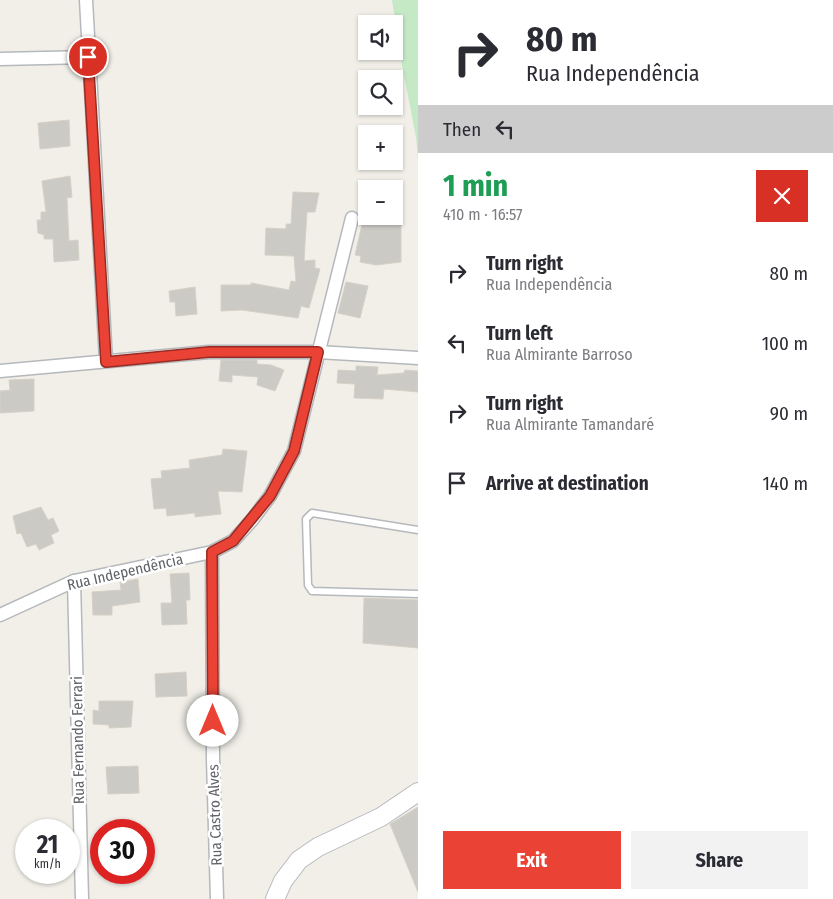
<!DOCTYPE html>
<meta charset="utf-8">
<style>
:root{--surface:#fff;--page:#f2f2f3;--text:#2b2b33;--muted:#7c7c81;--accent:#ea4335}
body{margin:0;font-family:"Fira Sans Condensed",sans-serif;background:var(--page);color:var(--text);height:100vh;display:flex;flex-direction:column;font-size:19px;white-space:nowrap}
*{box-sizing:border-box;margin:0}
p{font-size:16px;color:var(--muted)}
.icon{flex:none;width:28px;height:28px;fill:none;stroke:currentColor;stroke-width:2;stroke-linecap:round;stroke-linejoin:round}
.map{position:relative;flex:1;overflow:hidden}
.details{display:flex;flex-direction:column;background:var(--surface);width:415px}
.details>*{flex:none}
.top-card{background:#fff;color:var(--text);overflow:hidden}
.fabs{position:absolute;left:358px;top:15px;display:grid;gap:10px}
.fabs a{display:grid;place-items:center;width:45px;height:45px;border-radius:0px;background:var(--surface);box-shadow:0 1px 4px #0004;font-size:25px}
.speed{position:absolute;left:15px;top:819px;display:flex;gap:10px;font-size:25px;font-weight:700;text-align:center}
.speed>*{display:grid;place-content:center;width:65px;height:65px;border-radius:50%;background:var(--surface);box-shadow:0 1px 4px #0004;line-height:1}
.speed small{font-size:12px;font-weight:400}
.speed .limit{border:8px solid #d22;background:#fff;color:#111}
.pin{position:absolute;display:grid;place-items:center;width:42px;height:42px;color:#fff;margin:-21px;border:2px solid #fff;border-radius:50%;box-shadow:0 1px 5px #0007}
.me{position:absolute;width:55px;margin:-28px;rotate:0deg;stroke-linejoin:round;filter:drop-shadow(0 0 4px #0008)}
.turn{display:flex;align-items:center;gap:18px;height:105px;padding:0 25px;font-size:22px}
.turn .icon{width:65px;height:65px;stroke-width:2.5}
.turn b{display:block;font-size:35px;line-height:42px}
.then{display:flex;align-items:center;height:48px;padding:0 25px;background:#0003;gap:10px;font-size:19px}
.round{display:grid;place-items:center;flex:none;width:52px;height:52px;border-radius:0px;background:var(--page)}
.head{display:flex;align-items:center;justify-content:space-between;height:85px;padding:0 25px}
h1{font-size:30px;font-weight:700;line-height:38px;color:#1e9e55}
.action{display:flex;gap:10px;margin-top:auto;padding:10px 25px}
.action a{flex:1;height:58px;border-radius:0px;background:var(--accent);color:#fff;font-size:20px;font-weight:700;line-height:58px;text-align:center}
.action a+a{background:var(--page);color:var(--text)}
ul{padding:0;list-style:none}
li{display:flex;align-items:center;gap:15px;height:70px;padding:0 25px}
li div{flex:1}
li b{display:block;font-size:19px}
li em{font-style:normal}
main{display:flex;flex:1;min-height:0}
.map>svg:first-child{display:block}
.green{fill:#c5e8c5}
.building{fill:#cccac5;stroke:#d6d1c6}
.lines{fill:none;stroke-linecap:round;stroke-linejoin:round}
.service-casing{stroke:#b5b8bc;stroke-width:9}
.minor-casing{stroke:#b5b8bc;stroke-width:15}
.secondary-casing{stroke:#b6babf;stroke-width:20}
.service{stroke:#fff;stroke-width:6}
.minor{stroke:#fff;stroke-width:12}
.secondary{stroke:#fff;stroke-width:18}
.route-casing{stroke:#982c22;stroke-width:12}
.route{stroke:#ea4335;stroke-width:9}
.labels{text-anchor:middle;stroke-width:5;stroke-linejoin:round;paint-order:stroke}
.street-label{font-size:15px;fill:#5f6368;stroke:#fff}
</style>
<main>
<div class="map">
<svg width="418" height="899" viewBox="0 0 418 899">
<rect width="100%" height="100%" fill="#f1efe8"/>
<path class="green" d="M 392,0 L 418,0 L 418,160 L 416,137 L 401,60 Z"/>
<g class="building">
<path d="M 69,120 L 70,146 L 40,149 L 38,123 Z"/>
<path d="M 70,176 L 72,197 L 67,198 L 69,241 L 78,240 L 79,260 L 54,262 L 53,239 L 44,239 L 44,235 L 38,233 L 37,220 L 41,220 L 41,212 L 46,212 L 42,181 Z"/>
<path d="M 293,192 L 319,193 L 315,212 L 307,212 L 304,261 L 315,260 L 315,268 L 320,269 L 309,308 L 301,306 L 298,318 L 242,310 L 221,311 L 221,285 L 251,285 L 251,283 L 289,290 L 291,281 L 296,282 L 294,256 L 265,255 L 266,228 L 286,229 L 286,224 L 291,224 Z"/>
<path d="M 364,216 L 401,216 L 401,262 L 376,265 L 360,262 L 361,256 L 355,255 Z"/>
<path d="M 346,282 L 368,286 L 360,318 L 338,313 Z"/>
<path d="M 195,287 L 197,314 L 176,316 L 175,302 L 170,302 L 169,291 Z"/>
<path d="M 221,360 L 257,360 L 257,364 L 271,365 L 284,370 L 275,391 L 257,385 L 258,377 L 232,375 L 232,382 L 219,381 Z"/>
<path d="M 356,366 L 378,367 L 377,375 L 404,373 L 405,370 L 418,371 L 418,392 L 384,389 L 383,399 L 354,398 L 355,384 L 337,383 L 338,370 L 356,371 Z"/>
<path d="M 34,379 L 34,411 L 0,413 L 0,391 L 10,390 L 9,380 Z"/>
<path d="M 223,449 L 247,451 L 242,492 L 218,491 L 221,514 L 195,517 L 195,513 L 167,516 L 166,508 L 154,509 L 151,479 L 162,478 L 161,471 L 190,468 L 189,460 L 222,455 Z"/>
<path d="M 41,507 L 48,520 L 53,518 L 59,531 L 51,535 L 54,543 L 39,550 L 36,544 L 27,547 L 21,533 L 17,534 L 13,516 Z"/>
<path d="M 189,573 L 190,600 L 186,600 L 187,624 L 162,625 L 161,603 L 172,603 L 170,574 Z"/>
<path d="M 138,579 L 140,602 L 112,606 L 112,615 L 93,615 L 92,592 L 121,590 L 120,582 Z"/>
<path d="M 364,598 L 418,600 L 418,648 L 363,643 Z"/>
<path d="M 186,672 L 187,696 L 156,697 L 155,674 Z"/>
<path d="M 99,701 L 133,701 L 131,727 L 109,728 L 109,725 L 93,724 L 93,710 L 99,711 Z"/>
<path d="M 138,766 L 139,793 L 108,794 L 106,767 Z"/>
<path d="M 418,807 L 418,892 L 390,824 Z"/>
</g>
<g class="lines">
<defs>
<path id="service" d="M 418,530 L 312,513 L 306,519 L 308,585 L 312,591 L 418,594"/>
<g id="minor">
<path d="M 86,0 L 106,361"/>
<path d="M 0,59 L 88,57"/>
<path d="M 0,371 L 209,352 L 318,352 L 418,358"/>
<path d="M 212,552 L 213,759 L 217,899"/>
<path d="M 74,581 L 82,899"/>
<path d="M 0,615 L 74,581 L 212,552 L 233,541 L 252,520 L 270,496 L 294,451 L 352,218"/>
</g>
<path id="secondary" d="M 275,899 L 283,881 L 299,860 L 318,847 L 381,817 L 418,792"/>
</defs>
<use href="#service" class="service-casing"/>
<use href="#minor" class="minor-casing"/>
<use href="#secondary" class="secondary-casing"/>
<use href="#service" class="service"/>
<use href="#minor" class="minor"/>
<use href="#secondary" class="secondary"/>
</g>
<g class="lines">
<defs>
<path id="route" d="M 88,57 L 106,362 L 209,352 L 318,352 L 294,451 L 270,496 L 233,541 L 212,552 L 213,721"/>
</defs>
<use href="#route" class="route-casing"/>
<use href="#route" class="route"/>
</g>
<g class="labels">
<g class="street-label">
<text transform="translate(125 572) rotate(-13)" y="5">Rua Independência</text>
<text transform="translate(78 740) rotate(-91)" y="5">Rua Fernando Ferrari</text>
<text transform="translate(215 815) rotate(-92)" y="5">Rua Castro Alves</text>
</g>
</g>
</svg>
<div class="fabs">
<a><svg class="icon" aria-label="sound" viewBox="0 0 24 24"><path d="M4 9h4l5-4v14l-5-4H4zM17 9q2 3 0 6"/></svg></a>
<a><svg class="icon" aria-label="search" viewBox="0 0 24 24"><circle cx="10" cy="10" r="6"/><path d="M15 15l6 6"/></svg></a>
<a>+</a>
<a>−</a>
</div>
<div class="speed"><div>21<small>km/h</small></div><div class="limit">30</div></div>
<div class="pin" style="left:88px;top:57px;background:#d93025"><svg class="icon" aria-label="arrive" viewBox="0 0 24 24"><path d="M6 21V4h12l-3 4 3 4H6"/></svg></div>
<svg class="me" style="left:213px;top:721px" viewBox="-20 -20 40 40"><circle r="19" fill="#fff"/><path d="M0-13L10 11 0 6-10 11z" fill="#ea4335"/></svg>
</div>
<section class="details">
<div class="top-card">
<div class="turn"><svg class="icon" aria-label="right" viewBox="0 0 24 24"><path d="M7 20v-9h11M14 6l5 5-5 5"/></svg><div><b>80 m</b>Rua Independência</div></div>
<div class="then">Then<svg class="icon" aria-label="left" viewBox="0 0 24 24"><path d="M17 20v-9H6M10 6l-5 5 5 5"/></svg></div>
</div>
<div class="head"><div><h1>1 min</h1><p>410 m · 16:57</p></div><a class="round" style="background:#d93025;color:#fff"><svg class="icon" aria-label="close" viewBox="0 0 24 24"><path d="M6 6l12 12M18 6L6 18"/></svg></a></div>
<ul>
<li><svg class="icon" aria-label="right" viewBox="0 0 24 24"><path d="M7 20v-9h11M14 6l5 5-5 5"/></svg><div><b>Turn right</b><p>Rua Independência</p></div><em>80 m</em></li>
<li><svg class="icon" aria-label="left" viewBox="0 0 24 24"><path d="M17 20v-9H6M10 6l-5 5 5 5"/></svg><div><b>Turn left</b><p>Rua Almirante Barroso</p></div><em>100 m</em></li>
<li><svg class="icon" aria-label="right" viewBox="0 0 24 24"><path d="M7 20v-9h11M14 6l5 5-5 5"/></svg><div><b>Turn right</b><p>Rua Almirante Tamandaré</p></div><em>90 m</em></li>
<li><svg class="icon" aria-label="arrive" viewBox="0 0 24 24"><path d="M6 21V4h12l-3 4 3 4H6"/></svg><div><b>Arrive at destination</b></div><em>140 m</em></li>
</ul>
<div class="action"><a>Exit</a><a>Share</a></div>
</section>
</main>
